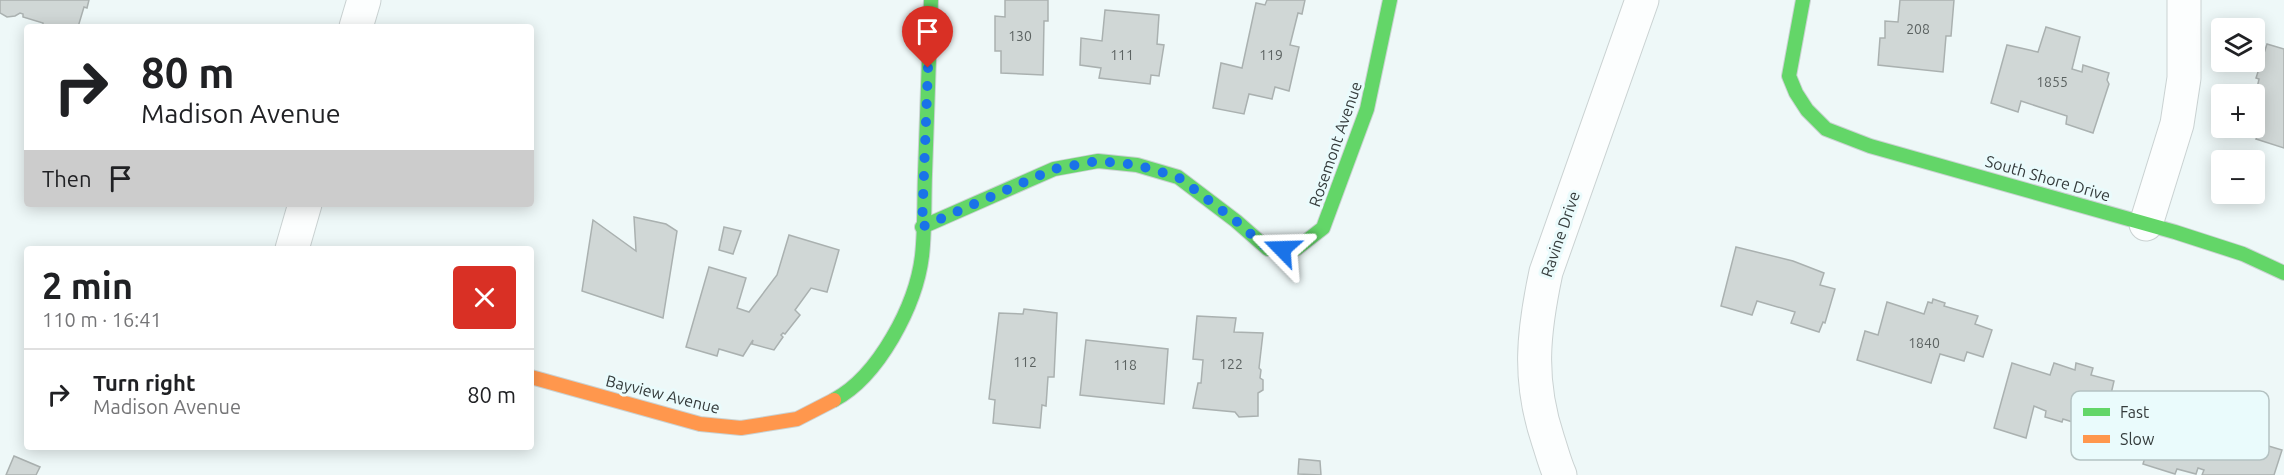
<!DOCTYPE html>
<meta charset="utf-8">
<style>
:root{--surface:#fff;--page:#f6f6f6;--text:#202124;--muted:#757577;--line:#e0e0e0}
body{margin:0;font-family:Ubuntu,sans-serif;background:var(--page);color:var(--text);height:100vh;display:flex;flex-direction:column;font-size:22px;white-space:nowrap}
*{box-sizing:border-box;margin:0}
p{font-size:20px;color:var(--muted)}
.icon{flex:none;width:33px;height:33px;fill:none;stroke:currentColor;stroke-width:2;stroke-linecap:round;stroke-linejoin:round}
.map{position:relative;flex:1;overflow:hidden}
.side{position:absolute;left:24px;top:246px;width:510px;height:204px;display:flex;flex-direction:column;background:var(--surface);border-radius:6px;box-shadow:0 3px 15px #0003}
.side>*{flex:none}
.guide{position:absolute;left:24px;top:24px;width:510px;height:183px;border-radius:6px;box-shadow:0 3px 15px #0003;background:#fff;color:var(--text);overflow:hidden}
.controls{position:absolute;left:2211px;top:18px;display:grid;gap:12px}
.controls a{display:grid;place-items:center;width:54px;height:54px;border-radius:6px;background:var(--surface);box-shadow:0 3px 15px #0003;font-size:30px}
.pin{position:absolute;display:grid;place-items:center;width:51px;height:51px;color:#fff;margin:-62px -26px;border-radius:50% 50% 50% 0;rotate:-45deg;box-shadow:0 0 6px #0007}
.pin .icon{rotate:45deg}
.me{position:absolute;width:66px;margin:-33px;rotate:292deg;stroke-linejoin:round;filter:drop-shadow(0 0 4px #0008)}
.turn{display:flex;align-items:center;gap:21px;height:126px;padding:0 18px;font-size:27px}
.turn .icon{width:78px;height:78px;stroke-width:2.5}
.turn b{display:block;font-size:42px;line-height:51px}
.then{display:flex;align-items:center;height:57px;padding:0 18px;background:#0003;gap:12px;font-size:22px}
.round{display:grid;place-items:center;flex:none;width:63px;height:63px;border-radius:6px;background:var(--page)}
.head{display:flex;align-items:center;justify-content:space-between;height:102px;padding:0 18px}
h1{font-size:36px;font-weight:700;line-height:45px}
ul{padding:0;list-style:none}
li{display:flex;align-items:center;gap:18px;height:90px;padding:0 18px;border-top:2px solid var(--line)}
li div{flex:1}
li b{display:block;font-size:22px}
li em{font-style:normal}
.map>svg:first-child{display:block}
.building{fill:#d0d7d6;stroke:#aab1b0;stroke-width:1.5}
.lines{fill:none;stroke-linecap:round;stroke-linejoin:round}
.street-casing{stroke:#cad2d2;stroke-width:35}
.fast-casing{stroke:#cad2d2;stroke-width:16}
.slow-casing{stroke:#cad2d2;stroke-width:16}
.street{stroke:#fcfefe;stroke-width:33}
.fast{stroke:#63d668;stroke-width:14}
.slow{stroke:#ff974d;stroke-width:14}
.route{stroke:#1a73e8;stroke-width:10;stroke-dasharray:0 18}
.labels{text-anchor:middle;stroke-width:6;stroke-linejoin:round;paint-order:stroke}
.number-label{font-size:14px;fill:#5c6362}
.street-label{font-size:16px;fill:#353c3c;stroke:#eafbfc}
.key{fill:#eafbfc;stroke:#b4c2c2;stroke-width:1.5}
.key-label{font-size:16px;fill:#353c3c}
</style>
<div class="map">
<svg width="2284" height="475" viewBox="0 0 2284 475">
<rect width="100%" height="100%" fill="#eef8f8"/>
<g class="building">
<path d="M 0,0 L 89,0 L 87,8 L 84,7 L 78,27 L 43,27 L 43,23 L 23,17 L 23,14 L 20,13 L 15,16 L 7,17 L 0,13 Z"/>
<path d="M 1005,0 L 1048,0 L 1048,21 L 1044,21 L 1043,75 L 1001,73 L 1001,51 L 995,51 L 995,16 L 1005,17 Z"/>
<path d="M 1267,0 L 1305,0 L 1302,14 L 1298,13 L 1290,45 L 1299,47 L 1289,91 L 1275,87 L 1272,99 L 1249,94 L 1244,114 L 1213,108 L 1221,63 L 1242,68 L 1256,3 L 1265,5 Z"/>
<path d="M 1900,0 L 1954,0 L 1951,36 L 1946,36 L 1943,72 L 1878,65 L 1880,38 L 1885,38 L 1885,21 L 1898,22 Z"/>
<path d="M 1105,10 L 1159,15 L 1157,44 L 1164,45 L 1159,76 L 1151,75 L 1150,84 L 1099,78 L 1101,68 L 1080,65 L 1081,38 L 1102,41 Z"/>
<path d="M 2046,27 L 2080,37 L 2072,69 L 2082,72 L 2083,65 L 2109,73 L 2107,80 L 2109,84 L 2093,133 L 2066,124 L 2067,116 L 2021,101 L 2018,112 L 1991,103 L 2007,45 L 2038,52 Z"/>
<path d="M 2267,44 L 2284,49 L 2284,148 L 2256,139 L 2258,135 L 2243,130 L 2244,128 L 2254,128 L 2254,94 L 2252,94 L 2252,92 L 2256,93 L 2259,79 L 2256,78 Z"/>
<path d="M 634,217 L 666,224 L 677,231 L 663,318 L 582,291 L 593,220 L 636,251 Z"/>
<path d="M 724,227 L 741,231 L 733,254 L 719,250 Z"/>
<path d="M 789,235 L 839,250 L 827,292 L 811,288 L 795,310 L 800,315 L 785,334 L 783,333 L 781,335 L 783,337 L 774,350 L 752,344 L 753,340 L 743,356 L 719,349 L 717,356 L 686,347 L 709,267 L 746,278 L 737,308 L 749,312 L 777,275 Z"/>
<path d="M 1736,247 L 1793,261 L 1824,273 L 1820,285 L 1835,289 L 1825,323 L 1823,322 L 1819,332 L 1791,323 L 1795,312 L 1757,301 L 1752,315 L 1721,306 Z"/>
<path d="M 1933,299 L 1945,303 L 1944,306 L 1978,316 L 1975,324 L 1992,330 L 1983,357 L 1967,352 L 1964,361 L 1940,354 L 1931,383 L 1857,360 L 1865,331 L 1878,335 L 1887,302 L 1924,314 L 1928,302 L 1932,303 Z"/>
<path d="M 1024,309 L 1057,313 L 1054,377 L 1048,377 L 1046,406 L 1042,405 L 1040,428 L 993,423 L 995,400 L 989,399 L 999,313 L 1023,314 Z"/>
<path d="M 1197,316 L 1236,318 L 1234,332 L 1263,333 L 1259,368 L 1261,370 L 1260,378 L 1263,380 L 1263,390 L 1258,393 L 1258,416 L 1239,417 L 1235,412 L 1193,408 L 1198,383 L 1201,383 L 1203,360 L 1193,359 Z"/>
<path d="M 1086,340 L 1168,349 L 1164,404 L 1080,395 Z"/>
<path d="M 2012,363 L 2050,375 L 2054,363 L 2075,370 L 2076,363 L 2093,368 L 2091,375 L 2114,381 L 2111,394 L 2126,398 L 2117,431 L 2080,420 L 2079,424 L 2063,419 L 2062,422 L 2045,417 L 2046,411 L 2034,406 L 2026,438 L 1994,428 Z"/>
<path d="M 2156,420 L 2172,425 L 2197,429 L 2197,427 L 2218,431 L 2282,450 L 2274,475 L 2202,475 L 2204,470 L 2198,468 L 2196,474 L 2177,469 L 2175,474 L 2143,464 Z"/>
<path d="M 14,456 L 40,467 L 36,475 L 6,475 Z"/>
<path d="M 1299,459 L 1320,461 L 1321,475 L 1298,474 Z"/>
</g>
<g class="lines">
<defs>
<g id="street">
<path d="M 356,27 L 364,0"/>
<path d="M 2146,224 L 2177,124 L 2184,78 L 2184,0"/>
<path d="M 292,249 L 305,204"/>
<path d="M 1560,475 C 1555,464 1552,452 1548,440 C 1528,380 1533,333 1546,272 L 1642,0"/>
</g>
<g id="fast">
<path d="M 1803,0 L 1789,76 L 1796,93 L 1807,110 L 1826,129 L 1870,146 L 2175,232 L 2243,254 L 2284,273"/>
<path d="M 922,227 L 1054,169 L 1098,161 L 1137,165 L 1178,177 L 1236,221 L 1268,249 L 1296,249 L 1323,228 L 1367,109 L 1390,0"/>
<path d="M 834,400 C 879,376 916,305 922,256 C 925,229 924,201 925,174 C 927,116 929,58 931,0"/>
</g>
<path id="slow" d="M 531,377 L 700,424 L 741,428 L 797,419 L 834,400"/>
</defs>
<use href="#street" class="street-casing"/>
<use href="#fast" class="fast-casing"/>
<use href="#slow" class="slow-casing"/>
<use href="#street" class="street"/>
<use href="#fast" class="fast"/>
<use href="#slow" class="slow"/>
</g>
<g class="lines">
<path class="route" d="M 928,68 L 922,227 L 1054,169 L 1098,161 L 1137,165 L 1178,177 L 1236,221 L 1268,249 L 1282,249"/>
</g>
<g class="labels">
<g class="number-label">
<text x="1918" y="34">208</text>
<text x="1020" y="41">130</text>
<text x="1122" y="60">111</text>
<text x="1271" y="60">119</text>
<text x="2052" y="87">1855</text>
<text x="1924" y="348">1840</text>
<text x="1025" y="367">112</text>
<text x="1231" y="369">122</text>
<text x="1125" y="370">118</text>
</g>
<g class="street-label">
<text transform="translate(1335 144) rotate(-71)" y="6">Rosemont Avenue</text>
<text transform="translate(2048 178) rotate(16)" y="6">South Shore Drive</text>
<text transform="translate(1560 234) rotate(-71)" y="6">Ravine Drive</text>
<text transform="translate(663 394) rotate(14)" y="6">Bayview Avenue</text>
</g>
</g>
<rect x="2071" y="391" width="198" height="69" rx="9" class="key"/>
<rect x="2083" y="408" width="27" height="8" fill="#63d668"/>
<rect x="2083" y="435" width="27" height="8" fill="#ff974d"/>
<g class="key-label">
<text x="2120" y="418">Fast</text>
<text x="2120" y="445">Slow</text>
</g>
</svg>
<div class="controls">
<a><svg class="icon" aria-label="layers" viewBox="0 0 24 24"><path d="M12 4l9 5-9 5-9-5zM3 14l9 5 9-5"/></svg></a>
<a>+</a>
<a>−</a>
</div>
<div class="pin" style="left:928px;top:68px;background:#d93025"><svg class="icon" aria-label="arrive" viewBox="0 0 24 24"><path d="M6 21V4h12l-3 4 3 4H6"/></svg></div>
<svg class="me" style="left:1282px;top:249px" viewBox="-20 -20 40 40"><path d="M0-17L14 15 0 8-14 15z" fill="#1a73e8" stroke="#fff" stroke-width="4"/></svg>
<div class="guide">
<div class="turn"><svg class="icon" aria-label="right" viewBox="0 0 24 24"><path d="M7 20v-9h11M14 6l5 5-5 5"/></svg><div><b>80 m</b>Madison Avenue</div></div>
<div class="then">Then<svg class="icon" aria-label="arrive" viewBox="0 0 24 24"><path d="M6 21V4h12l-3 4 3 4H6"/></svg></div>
</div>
<section class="side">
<div class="head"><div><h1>2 min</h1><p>110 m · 16:41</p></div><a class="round" style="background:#d93025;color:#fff"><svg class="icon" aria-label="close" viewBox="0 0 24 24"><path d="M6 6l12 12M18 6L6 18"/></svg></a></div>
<ul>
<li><svg class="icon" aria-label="right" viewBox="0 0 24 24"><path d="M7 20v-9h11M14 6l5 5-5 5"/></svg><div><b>Turn right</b><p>Madison Avenue</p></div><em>80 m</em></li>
</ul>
</section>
</div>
